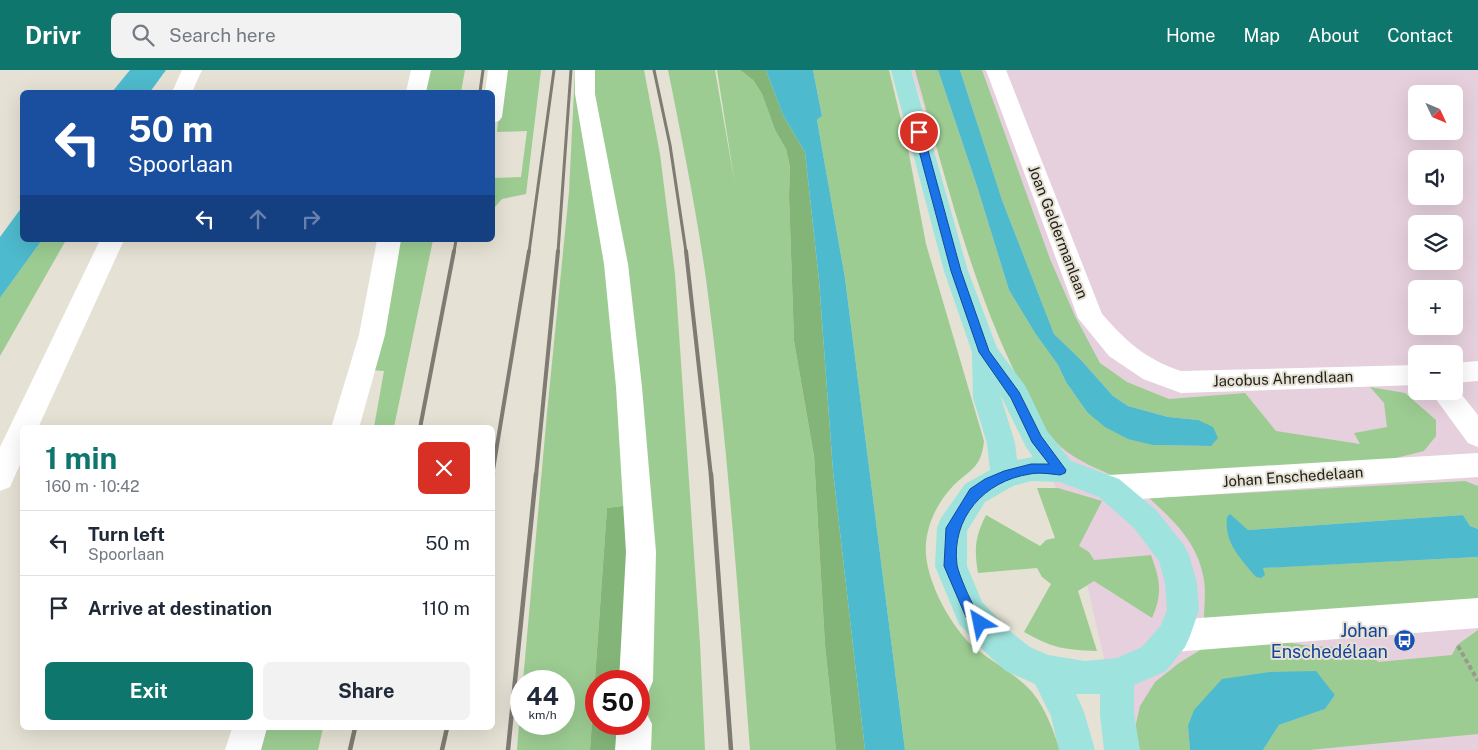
<!DOCTYPE html>
<meta charset="utf-8">
<style>
:root{--surface:#fff;--page:#f2f2f3;--text:#1f2937;--muted:#747a83;--line:#e0e1e3;--accent:#0f766e}
body{margin:0;font-family:"Public Sans",sans-serif;background:var(--page);color:var(--text);height:100vh;display:flex;flex-direction:column;font-size:19px;white-space:nowrap}
*{box-sizing:border-box;margin:0}
p{font-size:16px;color:var(--muted)}
.icon{flex:none;width:28px;height:28px;fill:none;stroke:currentColor;stroke-width:2;stroke-linecap:round;stroke-linejoin:round}
.map{position:relative;flex:1;overflow:hidden}
.side{position:absolute;left:20px;top:355px;width:475px;height:305px;display:flex;flex-direction:column;background:var(--surface);border-radius:8px;box-shadow:0 5px 20px #0002}
.side>*{flex:none}
.hud{position:absolute;left:20px;top:20px;width:475px;height:152px;border-radius:8px;box-shadow:0 5px 20px #0002;background:#1a4fa0;color:#fff;overflow:hidden}
.needle{width:32px;rotate:134deg}
.controls{position:absolute;left:1408px;top:15px;display:grid;gap:10px}
.controls a{display:grid;place-items:center;width:55px;height:55px;border-radius:8px;background:var(--surface);box-shadow:0 5px 20px #0002;font-size:25px}
.speed{position:absolute;left:510px;top:600px;display:flex;gap:10px;font-size:25px;font-weight:700;text-align:center}
.speed>*{display:grid;place-content:center;width:65px;height:65px;border-radius:50%;background:var(--surface);box-shadow:0 5px 20px #0002;line-height:1}
.speed small{font-size:12px;font-weight:400}
.speed .limit{border:8px solid #d22;background:#fff;color:#111}
.pin{position:absolute;display:grid;place-items:center;width:42px;height:42px;color:#fff;margin:-21px;border:2px solid #fff;border-radius:50%;box-shadow:0 1px 5px #0007}
.me{position:absolute;width:55px;margin:-28px;rotate:325deg;stroke-linejoin:round;filter:drop-shadow(0 0 4px #0008)}
.turn{display:flex;align-items:center;gap:18px;height:105px;padding:0 25px;font-size:22px}
.turn .icon{width:65px;height:65px;stroke-width:2.5}
.turn b{display:block;font-size:35px;line-height:42px}
.lanes{display:flex;align-items:center;height:48px;padding:0 25px;background:#0003;justify-content:center;gap:25px;direction:ltr}
.lanes .off{opacity:.35}
.round{display:grid;place-items:center;flex:none;width:52px;height:52px;border-radius:8px;background:var(--page)}
.headline{display:flex;align-items:center;justify-content:space-between;height:85px;padding:0 25px}
h1{font-size:30px;font-weight:700;line-height:38px;color:var(--accent)}
.button{display:flex;gap:10px;margin-top:auto;padding:10px 25px}
.button a{flex:1;height:58px;border-radius:8px;background:var(--accent);color:#fff;font-size:20px;font-weight:700;line-height:58px;text-align:center}
.button a+a{background:var(--page);color:var(--text)}
ul{padding:0;list-style:none}
li{display:flex;align-items:center;gap:15px;height:65px;padding:0 25px;border-top:1px solid var(--line)}
li div{flex:1}
li b{display:block;font-size:19px}
li em{font-style:normal}
header{display:flex;align-items:center;gap:30px;box-sizing:border-box;height:70px;padding:0 25px;background:var(--accent);color:#fff}
header strong{font-size:24px}
nav{display:flex;gap:28px;margin-inline-start:auto;font-size:18px}
.search{width:350px;height:45px;background:var(--page);display:flex;align-items:center;gap:12px;box-sizing:border-box;padding:0 18px;border-radius:8px;color:var(--muted);font-size:19px}
.map>svg:first-child{display:block}
.industrial{fill:#e6d0dd;fill-rule:evenodd}
.green{fill:#9ccc92}
.forest{fill:#83b578}
.water{fill:#4ebacd}
.lines{fill:none;stroke-linecap:round;stroke-linejoin:round}
.path{stroke:#9b988e;stroke-width:4;stroke-dasharray:4.5 3;stroke-linecap:butt}
.minor{fill:#fff;fill-rule:evenodd}
.major{fill:#9ee3dd;fill-rule:evenodd}
.rail-far2{stroke:#7e7b72;stroke-width:3}
.rail-far1{stroke:#7e7b72;stroke-width:4}
.rail{stroke:#7e7b72;stroke-width:4.5}
.route{fill:#1a73e8;stroke:#114b97}
.labels{text-anchor:middle;stroke-width:4;stroke-linejoin:round;paint-order:stroke}
.street-label{font-size:15px;fill:#23211c;stroke:#e5e1d4}
.near-transit-label{font-size:18px;fill:#164399;stroke:#e5e1d4;text-anchor:end}
</style>
<header>
<strong>Drivr</strong>
<div class="search"><svg class="icon" aria-label="search" viewBox="0 0 24 24"><circle cx="10" cy="10" r="6"/><path d="M15 15l6 6"/></svg>Search here</div>
<nav><a>Home</a><a>Map</a><a>About</a><a>Contact</a></nav>
</header>
<div class="map">
<svg width="1478" height="680" viewBox="0 0 1478 680">
<rect width="100%" height="100%" fill="#e5e1d4"/>
<path class="industrial" d="M 911,0 L 1478,0 L 1478,680 L 1125,680 L 1083,497 ZM 1416,24 L 1454,24 L 1454,61 L 1416,61 ZM 1416,89 L 1454,89 L 1454,126 L 1416,126 ZM 1416,154 L 1454,154 L 1454,191 L 1416,191 ZM 1416,219 L 1454,219 L 1454,256 L 1416,256 ZM 1416,284 L 1454,284 L 1454,321 L 1416,321 Z"/>
<g class="green">
<path d="M 426,0 L 465,0 L 461,22 L 421,22 Z"/>
<path d="M 503,0 L 541,0 L 526,124 L 502,129 L 493,139 L 492,108 L 521,107 L 527,61 L 497,62 Z"/>
<path d="M 575,0 L 581,0 L 608,184 L 630,435 L 607,438 L 590,680 L 517,680 L 521,629 L 521,654 L 564,654 L 564,611 L 523,611 L 547,343 L 569,122 Z"/>
<path d="M 588,0 L 644,0 L 660,84 L 675,204 L 700,573 L 705,680 L 641,680 L 648,464 Z"/>
<path d="M 668,0 L 715,0 L 735,115 L 717,0 L 740,0 L 753,10 L 762,24 L 775,60 L 786,79 L 790,97 L 789,125 L 794,271 L 814,386 L 825,575 L 836,680 L 750,680 C 738,523 727,365 706,209 C 696,139 682,69 668,0 Z"/>
<path d="M 813,0 L 889,0 L 908,79 L 926,174 L 984,371 C 981,399 970,399 953,416 C 936,434 924,459 926,485 C 928,514 952,559 975,578 C 994,593 1016,604 1032,622 C 1046,639 1053,660 1060,680 L 905,680 L 845,208 L 817,50 L 822,46 Z"/>
<path d="M 915,0 L 938,0 L 977,116 L 1009,220 L 1035,263 L 1058,295 L 1066,312 L 1087,342 L 1153,375 L 1211,376 L 1198,350 L 1168,347 L 1128,336 L 1113,326 L 1081,290 L 1054,264 L 1002,130 L 960,0 L 982,0 L 1050,189 L 1075,246 L 1100,293 L 1127,312 L 1169,329 L 1245,323 L 1276,361 L 1360,374 L 1354,363 L 1387,357 L 1384,333 L 1370,317 L 1405,323 L 1436,350 L 1436,366 L 1424,381 L 1392,389 L 1118,408 C 1098,399 1077,391 1061,377 C 1043,361 1031,335 1020,313 C 971,215 945,105 915,0 Z"/>
<path d="M 42,170 L 66,170 L 0,286 L 0,228 Z"/>
<path d="M 395,170 L 433,170 L 394,357 L 374,357 L 384,301 L 371,300 Z"/>
<path d="M 1465,411 L 1478,416 L 1478,459 L 1470,456 L 1463,445 L 1248,460 L 1262,498 L 1478,487 L 1478,530 L 1204,549 C 1204,536 1206,522 1204,510 C 1198,473 1175,452 1149,428 Z"/>
<path d="M 1037,418 L 1058,418 L 1102,431 L 1079,476 L 1089,482 L 1094,490 L 1151,485 C 1160,510 1163,523 1152,548 L 1094,511 L 1078,521 L 1097,581 C 1065,580 1052,578 1024,562 L 1051,514 L 1042,507 L 1037,498 L 978,503 C 974,479 975,467 986,445 L 1040,476 L 1046,470 L 1055,468 Z"/>
<path d="M 1478,560 L 1478,664 L 1309,680 L 1263,680 L 1279,655 L 1325,639 L 1335,625 L 1315,601 L 1188,656 L 1190,680 L 1138,680 L 1135,658 L 1140,636 L 1155,612 L 1179,593 L 1210,574 L 1272,570 L 1310,576 L 1367,579 L 1378,592 L 1452,585 L 1457,575 Z"/>
<path d="M 263,658 L 323,658 L 318,680 L 256,680 Z"/>
</g>
<g class="forest">
<path d="M 740,0 L 766,0 L 783,45 L 805,82 L 819,210 L 833,401 L 865,680 L 836,680 L 825,575 L 814,386 L 794,271 L 789,125 L 790,97 L 786,79 L 775,60 L 762,24 L 753,10 Z"/>
<path d="M 630,435 L 633,500 L 628,611 L 596,611 L 596,654 L 626,654 L 624,680 L 590,680 L 607,438 Z"/>
</g>
<g class="water">
<path d="M 130,0 L 166,0 L 150,22 L 112,22 Z"/>
<path d="M 766,0 L 813,0 L 822,46 L 817,50 L 845,208 L 905,680 L 865,680 L 833,401 L 819,210 L 805,82 L 783,45 Z"/>
<path d="M 938,0 L 960,0 L 1002,130 L 1054,264 L 1081,290 L 1113,326 L 1128,336 L 1168,347 L 1198,350 L 1213,357 L 1218,368 L 1211,376 L 1153,375 L 1128,369 L 1105,357 L 1087,342 L 1066,312 L 1058,295 L 1035,263 L 1009,220 L 977,116 Z"/>
<path d="M 22,137 L 22,170 L 42,170 L 0,228 L 0,167 Z"/>
<path d="M 1230,444 L 1248,460 L 1463,445 L 1470,456 L 1478,459 L 1478,487 L 1263,498 L 1265,505 L 1261,508 L 1256,507 C 1241,489 1224,473 1227,447 Z"/>
<path d="M 1316,601 L 1335,625 L 1325,639 L 1279,655 L 1263,680 L 1190,680 L 1188,656 L 1194,640 L 1222,609 L 1270,602 Z"/>
</g>
<g class="lines">
<path class="path" d="M 1458,576 L 1478,611"/>
<g class="minor">
<path d="M 182,0 L 202,0 L 192,22 L 172,22 Z"/>
<path d="M 411,0 L 431,0 L 426,22 L 406,22 Z"/>
<path d="M 488,0 L 508,0 L 502,47 L 499,51 L 492,53 L 492,22 L 485,22 Z"/>
<path d="M 575,0 L 595,0 L 595,24 L 628,194 L 642,317 L 656,482 L 653,611 L 648,623 L 639,627 L 639,611 L 619,611 L 626,482 L 616,317 L 604,194 L 575,24 Z"/>
<path d="M 986,0 L 1006,0 L 1102,244 C 1127,272 1145,289 1181,301 L 1416,295 L 1416,315 L 1181,323 L 1143,309 L 1109,286 L 1078,248 Z"/>
<path d="M 100,170 L 124,170 L 38,358 L 22,358 L 22,390 L 10,417 L 0,421 L 0,377 Z"/>
<path d="M 377,170 L 401,170 L 385,265 L 359,358 L 331,358 L 359,265 Z"/>
<path d="M 1478,291 L 1478,311 L 1454,313 L 1454,293 Z"/>
<path d="M 1454,315 L 1478,345 L 1478,377 L 1468,373 L 1430,321 L 1454,321 Z"/>
<path d="M 1478,383 L 1478,407 L 1109,431 L 1099,427 L 1094,418 L 1099,409 L 1109,405 Z"/>
<path d="M 1478,528 L 1478,558 L 1173,582 L 1161,577 L 1156,566 L 1161,555 L 1173,550 Z"/>
<path d="M 639,638 L 646,642 L 652,654 L 651,680 L 615,680 L 617,654 L 639,654 Z"/>
<path d="M 232,658 L 267,658 L 261,680 L 225,680 Z"/>
</g>
<path class="major" d="M 891,0 L 911,0 L 968,201 L 997,278 L 1026,317 L 1047,361 L 1071,391 L 1119,409 L 1156,440 L 1184,475 L 1189,485 L 1197,513 L 1199,540 L 1190,566 L 1185,577 L 1166,601 L 1134,615 L 1134,644 L 1140,680 L 1104,680 L 1100,644 L 1100,624 L 1076,624 L 1084,642 L 1095,680 L 1059,680 L 1051,646 L 1035,614 L 1006,601 L 987,584 L 959,554 L 935,496 L 937,458 L 941,448 L 965,414 L 990,400 L 987,373 L 973,328 L 972,282 L 944,201 ZM 1000,324 L 1026,377 L 1033,387 L 1017,390 L 1015,373 ZM 1031,411 L 1060,412 L 1099,427 L 1134,458 L 1159,491 L 1165,513 L 1167,540 L 1161,555 L 1142,577 L 1117,588 L 1085,591 L 1048,585 L 1030,577 L 1011,562 L 982,532 L 967,496 L 967,461 L 985,432 L 1013,416 Z"/>
<g class="rail-far2">
<path d="M 654,0 L 670,75 L 686,182"/>
<path d="M 480,22 L 483,0"/>
<path d="M 454,182 L 456,170"/>
<path d="M 529,182 L 554,0"/>
<path d="M 558,182 L 571,0"/>
</g>
<g class="rail-far1">
<path d="M 686,181 L 711,406"/>
<path d="M 420,358 L 454,181"/>
<path d="M 492,406 L 529,181"/>
<path d="M 536,406 L 558,181"/>
</g>
<g class="rail">
<path d="M 711,404 L 731,680"/>
<path d="M 492,408 L 493,404"/>
<path d="M 350,680 L 355,658"/>
<path d="M 442,680 L 447,658"/>
<path d="M 508,680 L 536,404"/>
</g>
</g>
<path class="route" d="M 919,59 L 923,62 L 961,201 L 989,281 L 1019,322 L 1041,366 L 1066,400 L 1065,403 L 1060,405 C 1051,404 1039,402 1030,404 C 984,411 951,448 957,495 C 959,505 970,530 975,538 C 979,544 984,547 987,553 L 985,557 L 980,559 L 975,557 L 966,547 L 944,496 L 946,458 L 970,419 L 985,409 L 1004,401 L 1031,394 L 1049,394 L 1032,372 L 1011,328 L 979,282 L 951,201 L 914,62 Z"/>
<defs>
<symbol id="bus-disc" viewBox="-11 -11 22 22"><circle r="9.5" fill="#1a4fb4" stroke="#e5e1d4"/><path d="M-5-6H5V4H4V6H2V4H-2V6H-4V4H-5ZM-3.5-4V0h7V-4ZM-3.5 1.2v1.5H-2V1.2ZM2 1.2v1.5H3.5V1.2Z" fill="#fff"/></symbol>
</defs>
<g fill-rule="evenodd">
<use href="#bus-disc" x="1392" y="558" width="25" height="25"/>
</g>
<g class="labels">
<g class="street-label">
<text transform="translate(1058 162) rotate(69)" y="5">Joan Geldermanlaan</text>
<text transform="translate(1283 309) rotate(-2)" y="5">Jacobus Ahrendlaan</text>
<text transform="translate(1293 407) rotate(-4)" y="5">Johan Enschedelaan</text>
</g>
<g class="near-transit-label">
<text x="1388" y="567">Johan<tspan x="1388" dy="21">Enschedélaan</tspan></text>
</g>
</g>
</svg>
<div class="controls">
<a><svg class="needle" viewBox="-14 -14 28 28"><path d="M0-13l5 13h-10z" fill="#e53935"/><path d="M0 13l5-13h-10z" fill="#747a83"/></svg></a>
<a><svg class="icon" aria-label="sound" viewBox="0 0 24 24"><path d="M4 9h4l5-4v14l-5-4H4zM17 9q2 3 0 6"/></svg></a>
<a><svg class="icon" aria-label="layers" viewBox="0 0 24 24"><path d="M12 4l9 5-9 5-9-5zM3 14l9 5 9-5"/></svg></a>
<a>+</a>
<a>−</a>
</div>
<div class="speed"><div>44<small>km/h</small></div><div class="limit">50</div></div>
<div class="pin" style="left:919px;top:62px;background:#d93025"><svg class="icon" aria-label="arrive" viewBox="0 0 24 24"><path d="M6 21V4h12l-3 4 3 4H6"/></svg></div>
<svg class="me" style="left:980px;top:553px" viewBox="-20 -20 40 40"><path d="M0-17L14 15 0 8-14 15z" fill="#1a73e8" stroke="#fff" stroke-width="4"/></svg>
<div class="hud">
<div class="turn"><svg class="icon" aria-label="left" viewBox="0 0 24 24"><path d="M17 20v-9H6M10 6l-5 5 5 5"/></svg><div><b>50 m</b>Spoorlaan</div></div>
<div class="lanes"><svg class="icon" aria-label="left" viewBox="0 0 24 24"><path d="M17 20v-9H6M10 6l-5 5 5 5"/></svg><svg class="icon off" aria-label="ahead" viewBox="0 0 24 24"><path d="M12 20V5M6 11l6-6 6 6"/></svg><svg class="icon off" aria-label="right" viewBox="0 0 24 24"><path d="M7 20v-9h11M14 6l5 5-5 5"/></svg></div>
</div>
<section class="side">
<div class="headline"><div><h1>1 min</h1><p>160 m · 10:42</p></div><a class="round" style="background:#d93025;color:#fff"><svg class="icon" aria-label="close" viewBox="0 0 24 24"><path d="M6 6l12 12M18 6L6 18"/></svg></a></div>
<ul>
<li><svg class="icon" aria-label="left" viewBox="0 0 24 24"><path d="M17 20v-9H6M10 6l-5 5 5 5"/></svg><div><b>Turn left</b><p>Spoorlaan</p></div><em>50 m</em></li>
<li><svg class="icon" aria-label="arrive" viewBox="0 0 24 24"><path d="M6 21V4h12l-3 4 3 4H6"/></svg><div><b>Arrive at destination</b></div><em>110 m</em></li>
</ul>
<div class="button"><a>Exit</a><a>Share</a></div>
</section>
</div>
